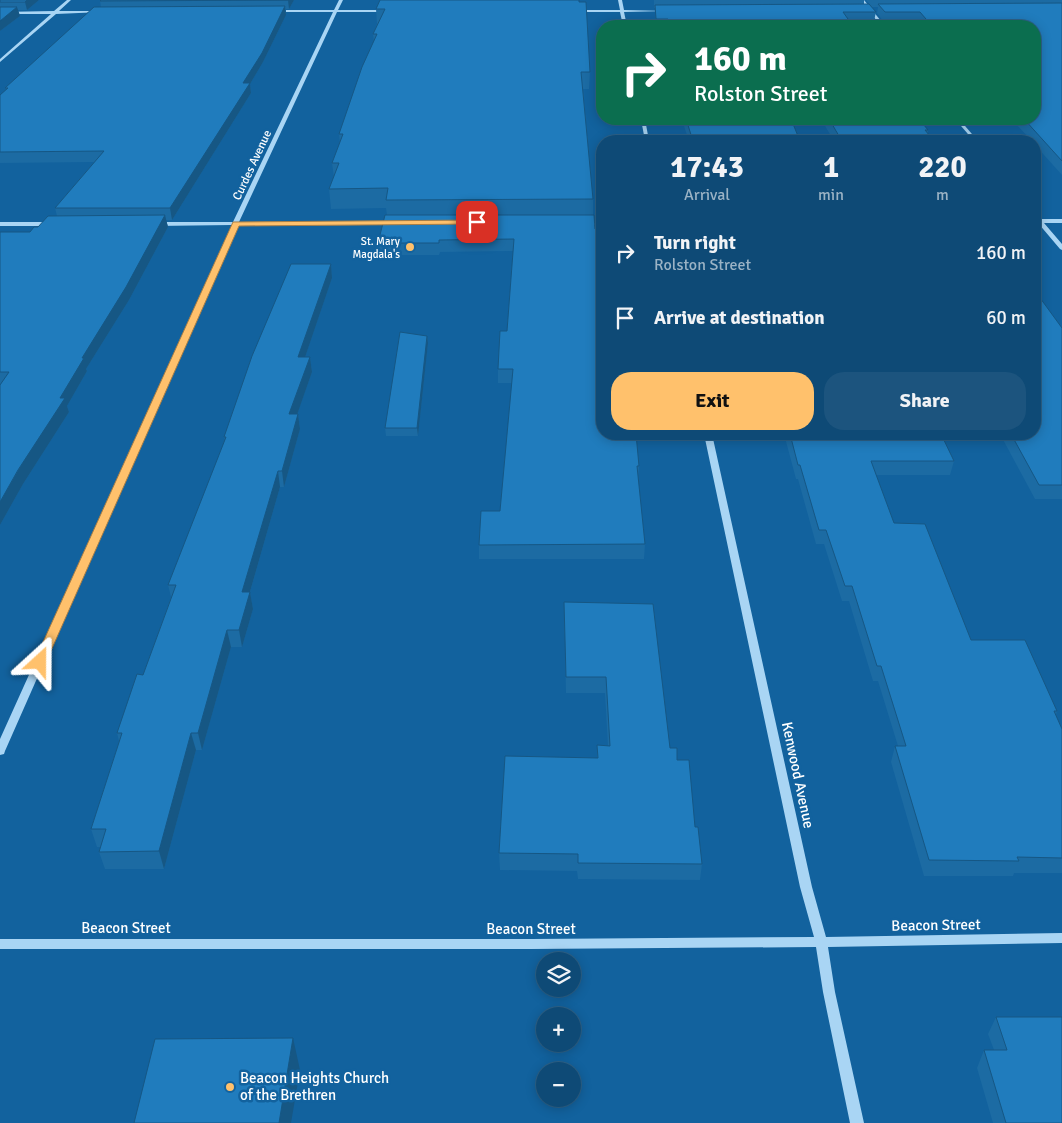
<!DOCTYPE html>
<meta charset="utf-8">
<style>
:root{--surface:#0e4a76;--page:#1c547e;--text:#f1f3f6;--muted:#9bb3c5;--line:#2e6288;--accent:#ffc16c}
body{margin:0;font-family:Signika,sans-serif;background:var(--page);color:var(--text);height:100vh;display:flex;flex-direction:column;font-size:19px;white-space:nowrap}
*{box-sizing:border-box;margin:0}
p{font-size:16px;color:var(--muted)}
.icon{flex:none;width:28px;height:28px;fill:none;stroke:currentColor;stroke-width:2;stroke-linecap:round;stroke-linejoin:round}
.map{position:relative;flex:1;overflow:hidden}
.sheet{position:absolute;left:596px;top:135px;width:445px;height:305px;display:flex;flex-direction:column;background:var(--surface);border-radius:20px;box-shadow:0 2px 12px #0003,0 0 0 1px var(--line)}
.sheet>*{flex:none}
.guide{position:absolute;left:596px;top:20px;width:445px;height:105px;border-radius:20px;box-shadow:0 2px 12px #0003,0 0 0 1px var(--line);background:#0b6e4f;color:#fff;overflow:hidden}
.fabs{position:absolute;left:536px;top:952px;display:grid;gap:10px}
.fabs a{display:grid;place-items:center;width:45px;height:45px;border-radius:50%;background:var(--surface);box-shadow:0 2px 12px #0003,0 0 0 1px var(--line);font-size:25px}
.pin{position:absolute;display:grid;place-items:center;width:42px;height:42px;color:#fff;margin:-21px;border-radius:10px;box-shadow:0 2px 8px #0006}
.me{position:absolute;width:55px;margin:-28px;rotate:24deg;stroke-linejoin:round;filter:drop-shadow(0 0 4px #0008)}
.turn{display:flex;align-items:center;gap:18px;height:105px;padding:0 15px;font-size:22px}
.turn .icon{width:65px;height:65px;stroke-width:2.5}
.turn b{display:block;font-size:35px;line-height:42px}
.eta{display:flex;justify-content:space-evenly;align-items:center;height:85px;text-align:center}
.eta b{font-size:30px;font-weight:700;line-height:35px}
.primary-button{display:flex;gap:10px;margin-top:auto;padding:10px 15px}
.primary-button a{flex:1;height:58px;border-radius:20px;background:var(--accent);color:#111;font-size:20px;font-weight:700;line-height:58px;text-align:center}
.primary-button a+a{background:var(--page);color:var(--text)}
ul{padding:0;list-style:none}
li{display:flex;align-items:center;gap:15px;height:65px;padding:0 15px}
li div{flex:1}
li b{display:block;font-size:19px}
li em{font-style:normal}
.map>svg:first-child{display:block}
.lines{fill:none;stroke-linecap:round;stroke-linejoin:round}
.minor{fill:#a9d5f4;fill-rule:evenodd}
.wall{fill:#1c6ba3}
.shaded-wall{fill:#165784}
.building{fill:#207cbd;stroke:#165784}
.route{fill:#ffc16c;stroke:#a67d46}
.poi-dot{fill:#ffc16c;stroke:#12629e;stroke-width:2}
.labels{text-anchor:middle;stroke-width:5;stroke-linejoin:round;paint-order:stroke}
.far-poi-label{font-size:11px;fill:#fff;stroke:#12629e;text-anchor:end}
.street-label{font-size:12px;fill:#fff;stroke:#12629e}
.near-street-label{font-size:15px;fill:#fff;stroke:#12629e}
.near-poi-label{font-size:15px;fill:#fff;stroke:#12629e;text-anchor:start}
</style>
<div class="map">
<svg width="1062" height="1123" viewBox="0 0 1062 1123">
<rect width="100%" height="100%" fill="#12629e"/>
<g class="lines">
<g class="minor">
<path d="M 67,0 L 71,0 L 59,11 L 100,11 L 102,12 L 56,14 L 0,62 L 0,59 L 51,14 L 0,14 L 0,12 L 54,11 Z"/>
<path d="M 339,0 L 343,0 L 338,10 L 387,10 L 389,11 L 387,12 L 337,12 L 239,222 L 395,221 L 398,223 L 395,225 L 237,225 L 5,751 L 4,754 L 0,755 L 0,739 L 232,225 L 155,226 L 152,224 L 155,222 L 233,222 L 333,12 L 275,12 L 273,11 L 275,10 L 334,10 Z"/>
<path d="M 618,0 L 622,0 L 624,10 L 667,11 L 624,12 L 627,26 L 623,26 L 620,12 L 575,12 L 573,11 L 575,10 L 620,10 Z"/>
<path d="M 860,0 L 864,0 L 885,26 L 881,26 Z"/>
<path d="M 641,119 L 645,119 L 649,141 L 645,141 Z"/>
<path d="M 955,119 L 959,119 L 978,141 L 974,141 Z"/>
<path d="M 1035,213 L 1042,219 L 1062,219 L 1062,223 L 1044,223 L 1062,244 L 1062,250 L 1060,249 L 1038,223 L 1035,223 Z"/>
<path d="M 583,221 L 602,221 L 602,225 L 581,224 L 581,222 Z"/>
<path d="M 0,222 L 52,222 L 55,224 L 52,226 L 0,226 Z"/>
<path d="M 704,434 L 712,434 L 812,887 L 826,937 L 1062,933 L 1062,943 L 828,947 L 835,992 L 864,1123 L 850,1123 L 823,992 L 816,947 L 531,949 L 0,949 L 0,939 L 531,939 L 814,937 L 800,887 Z"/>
</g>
</g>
<g class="wall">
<path d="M 0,0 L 39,0 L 27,10 L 18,10 L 20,16 L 0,31 Z"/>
<path d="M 294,0 L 289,9 L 286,9 L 286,15 L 263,62 L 250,84 L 251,93 L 172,220 L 166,220 L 168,227 L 129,300 L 86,369 L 87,371 L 67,406 L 69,412 L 23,484 L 0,525 L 0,232 L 30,232 L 57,216 L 55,208 L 94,162 L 0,163 L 0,95 L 6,90 L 5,88 L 101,7 L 100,1 Z"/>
<path d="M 380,0 L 590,72 L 589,89 L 583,89 L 593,199 L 593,215 L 602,434 L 639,466 L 638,480 L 645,544 L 644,559 L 479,559 L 479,545 L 500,511 L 512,383 L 498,383 L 498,369 L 507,331 L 513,251 L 440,252 L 439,255 L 379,255 L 378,243 L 387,215 L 386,208 L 331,209 L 329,189 L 334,177 L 332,163 L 340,143 L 339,134 L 374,42 L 373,34 L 377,24 L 376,9 Z"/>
<path d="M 654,0 L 864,0 L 864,4 L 876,12 L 874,21 L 849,21 L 853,26 L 655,26 L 655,8 L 654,8 Z"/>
<path d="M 866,0 L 1062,0 L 1062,175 L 1035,145 L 1035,141 L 1032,141 L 1011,119 L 1035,119 L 1035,26 L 923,26 L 918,21 L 883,21 L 877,13 L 878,7 L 872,7 Z"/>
<path d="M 683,119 L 791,119 L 800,141 L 689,141 L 684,126 Z"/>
<path d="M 821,119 L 919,119 L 928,130 L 928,134 L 934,141 L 834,141 Z"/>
<path d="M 331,264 L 332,278 L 305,357 L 310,357 L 312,372 L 297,414 L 298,414 L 300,429 L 284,487 L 280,487 L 250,592 L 253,609 L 242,647 L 231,647 L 202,750 L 196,750 L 164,869 L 105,869 L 99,852 L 101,847 L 97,847 L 91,829 L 119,741 L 117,733 L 143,675 L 171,597 L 168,585 L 225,441 L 224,437 Z"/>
<path d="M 1062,328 L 1062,499 L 1035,499 L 1000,434 L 1035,434 Z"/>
<path d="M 427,336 L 428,343 L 418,436 L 386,436 L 385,428 Z"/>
<path d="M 784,434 L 941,434 L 954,461 L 950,475 L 876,475 L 894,523 L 971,640 L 1057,711 L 1056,715 L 1062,729 L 1062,873 L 1014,873 L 1013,876 L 924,876 L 891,762 L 895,746 L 898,746 L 878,681 L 873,681 L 849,601 L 842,601 L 824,544 L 816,544 L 798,479 L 796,479 Z"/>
<path d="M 564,602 L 670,748 L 677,760 L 695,827 L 702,864 L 700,880 L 578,879 L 577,871 L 500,870 L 499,853 L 597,758 L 597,745 L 608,746 L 605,693 L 566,693 Z"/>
<path d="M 996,1017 L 1062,1123 L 993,1123 L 977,1068 L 984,1050 L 994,1050 L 988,1034 Z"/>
</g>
<g class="shaded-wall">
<path d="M 27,0 L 39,0 L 27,10 L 25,2 Z"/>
<path d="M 288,0 L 294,0 L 289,9 Z"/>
<path d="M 285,6 L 286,15 L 263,62 L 250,84 L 251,93 L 172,220 L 170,208 L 243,83 Z"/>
<path d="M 17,7 L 20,16 L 0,31 L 0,21 Z"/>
<path d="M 165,215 L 168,227 L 129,300 L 86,369 L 87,371 L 67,406 L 69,412 L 23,484 L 0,525 L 0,502 L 60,398 L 82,358 Z"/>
<path d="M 331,264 L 332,278 L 300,372 L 298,357 Z"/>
<path d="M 427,336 L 428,343 L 418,436 L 417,428 Z"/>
<path d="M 310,357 L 312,372 L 292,429 L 289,414 Z"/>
<path d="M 298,414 L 300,429 L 284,487 L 282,471 Z"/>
<path d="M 278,471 L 280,487 L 245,609 L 242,592 Z"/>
<path d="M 250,592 L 253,609 L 242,647 L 239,630 Z"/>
<path d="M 227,630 L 231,647 L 202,750 L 198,733 Z"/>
<path d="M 191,733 L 196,750 L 164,869 L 159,851 Z"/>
<path d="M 293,1038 L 300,1070 L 291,1123 L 279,1123 Z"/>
</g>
<g class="building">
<path d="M 0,0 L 27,0 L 25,2 L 0,2 Z"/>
<path d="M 101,0 L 288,0 L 100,1 Z"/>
<path d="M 380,0 L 579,0 L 579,2 L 586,2 L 590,72 L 581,72 L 593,199 L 386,200 L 388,188 L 329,189 L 339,163 L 332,163 L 343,134 L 339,134 L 362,67 L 377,34 L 373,34 L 385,9 L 376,9 Z"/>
<path d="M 1062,3 L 1062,161 L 1024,119 L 1035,119 L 1035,26 L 932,26 L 920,12 L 885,12 L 878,4 Z"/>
<path d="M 869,4 L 876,12 L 843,12 L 853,26 L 669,26 L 668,19 L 656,19 L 655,5 Z"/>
<path d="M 285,6 L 262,53 L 243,83 L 250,83 L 170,208 L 55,208 L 104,151 L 0,152 L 0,95 L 8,88 L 5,88 L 94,7 Z"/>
<path d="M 0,7 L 17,7 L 0,21 Z"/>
<path d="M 686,119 L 791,119 L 800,141 L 693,141 Z"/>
<path d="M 829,119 L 919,119 L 928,130 L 925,130 L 934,141 L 842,141 Z"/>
<path d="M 165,215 L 126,287 L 82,358 L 84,358 L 60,398 L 65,398 L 18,470 L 0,502 L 0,385 L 9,372 L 0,372 L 0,232 L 30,232 L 34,227 L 38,227 L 48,216 Z"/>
<path d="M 385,215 L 594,215 L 595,229 L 601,229 L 602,246 L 602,434 L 636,434 L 639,466 L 637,466 L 645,544 L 479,545 L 481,511 L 500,511 L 513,369 L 498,369 L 500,331 L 507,331 L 514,239 L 439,240 L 439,243 L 378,243 Z"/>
<path d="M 291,264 L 331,264 L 298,357 L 310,357 L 289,414 L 298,414 L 282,471 L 278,471 L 242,592 L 250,592 L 239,630 L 227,630 L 198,733 L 191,733 L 159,851 L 99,852 L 106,829 L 91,829 L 122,733 L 117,733 L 137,674 L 143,675 L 176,585 L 168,585 L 226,437 L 224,437 L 252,356 Z"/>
<path d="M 1035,291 L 1062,328 L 1062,485 L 1039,485 L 1011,434 L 1035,434 Z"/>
<path d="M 400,332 L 427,336 L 417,428 L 385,428 Z"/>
<path d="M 790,434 L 941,434 L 954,461 L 871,461 L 894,523 L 925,524 L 971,640 L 1025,640 L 1057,711 L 1054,711 L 1062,729 L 1062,858 L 1017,857 L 1019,861 L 929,860 L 895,746 L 906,746 L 881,666 L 877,666 L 852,586 L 845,586 L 826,530 L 819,530 L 800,465 L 798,465 Z"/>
<path d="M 564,602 L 653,604 L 670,748 L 677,748 L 677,760 L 689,760 L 695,827 L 698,827 L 702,864 L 578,863 L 578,854 L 499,853 L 505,756 L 598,758 L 597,745 L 610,746 L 606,677 L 566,677 Z"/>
<path d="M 996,1017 L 1062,1017 L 1062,1123 L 1006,1123 L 984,1050 L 1007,1050 Z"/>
<path d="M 293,1038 L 279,1123 L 134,1123 L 155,1039 Z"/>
</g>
<path class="route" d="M 477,220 L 480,222 L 479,224 L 239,226 L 46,662 L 40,666 L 35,665 L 34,662 L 233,222 Z"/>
<g class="poi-dot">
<circle cx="410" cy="247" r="5"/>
<circle cx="230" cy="1087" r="5"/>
</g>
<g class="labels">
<g class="far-poi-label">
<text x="400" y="245">St. Mary<tspan x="400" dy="13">Magdala's</tspan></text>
</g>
<g class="street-label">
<text transform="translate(252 165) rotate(-65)" y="4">Curdes Avenue</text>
</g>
<g class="near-street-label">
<text transform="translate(798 775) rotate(78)" y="5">Kenwood Avenue</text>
<text transform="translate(936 925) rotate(-1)" y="5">Beacon Street</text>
<text x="126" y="933">Beacon Street</text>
<text x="531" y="934">Beacon Street</text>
</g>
<g class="near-poi-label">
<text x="240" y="1083">Beacon Heights Church<tspan x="240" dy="17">of the Brethren</tspan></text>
</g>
</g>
</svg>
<div class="fabs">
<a><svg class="icon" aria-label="layers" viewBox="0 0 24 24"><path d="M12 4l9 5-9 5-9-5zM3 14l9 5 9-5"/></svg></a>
<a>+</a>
<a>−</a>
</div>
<div class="pin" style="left:477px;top:222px;background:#d93025"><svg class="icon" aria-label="arrive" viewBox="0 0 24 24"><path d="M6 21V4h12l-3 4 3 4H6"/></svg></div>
<svg class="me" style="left:40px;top:662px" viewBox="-20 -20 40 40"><path d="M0-17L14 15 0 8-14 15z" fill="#ffc16c" stroke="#fff" stroke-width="4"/></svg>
<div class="guide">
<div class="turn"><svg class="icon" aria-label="right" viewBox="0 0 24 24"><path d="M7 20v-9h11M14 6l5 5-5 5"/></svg><div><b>160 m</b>Rolston Street</div></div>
</div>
<section class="sheet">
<div class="eta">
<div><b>17:43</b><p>Arrival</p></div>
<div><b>1</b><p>min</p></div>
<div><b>220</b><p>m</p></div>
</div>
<ul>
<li><svg class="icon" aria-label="right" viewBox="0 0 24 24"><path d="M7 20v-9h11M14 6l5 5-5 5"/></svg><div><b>Turn right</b><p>Rolston Street</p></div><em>160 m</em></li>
<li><svg class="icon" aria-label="arrive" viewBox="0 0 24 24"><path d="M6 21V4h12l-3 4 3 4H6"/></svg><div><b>Arrive at destination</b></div><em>60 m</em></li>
</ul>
<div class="primary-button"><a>Exit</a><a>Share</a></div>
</section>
</div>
